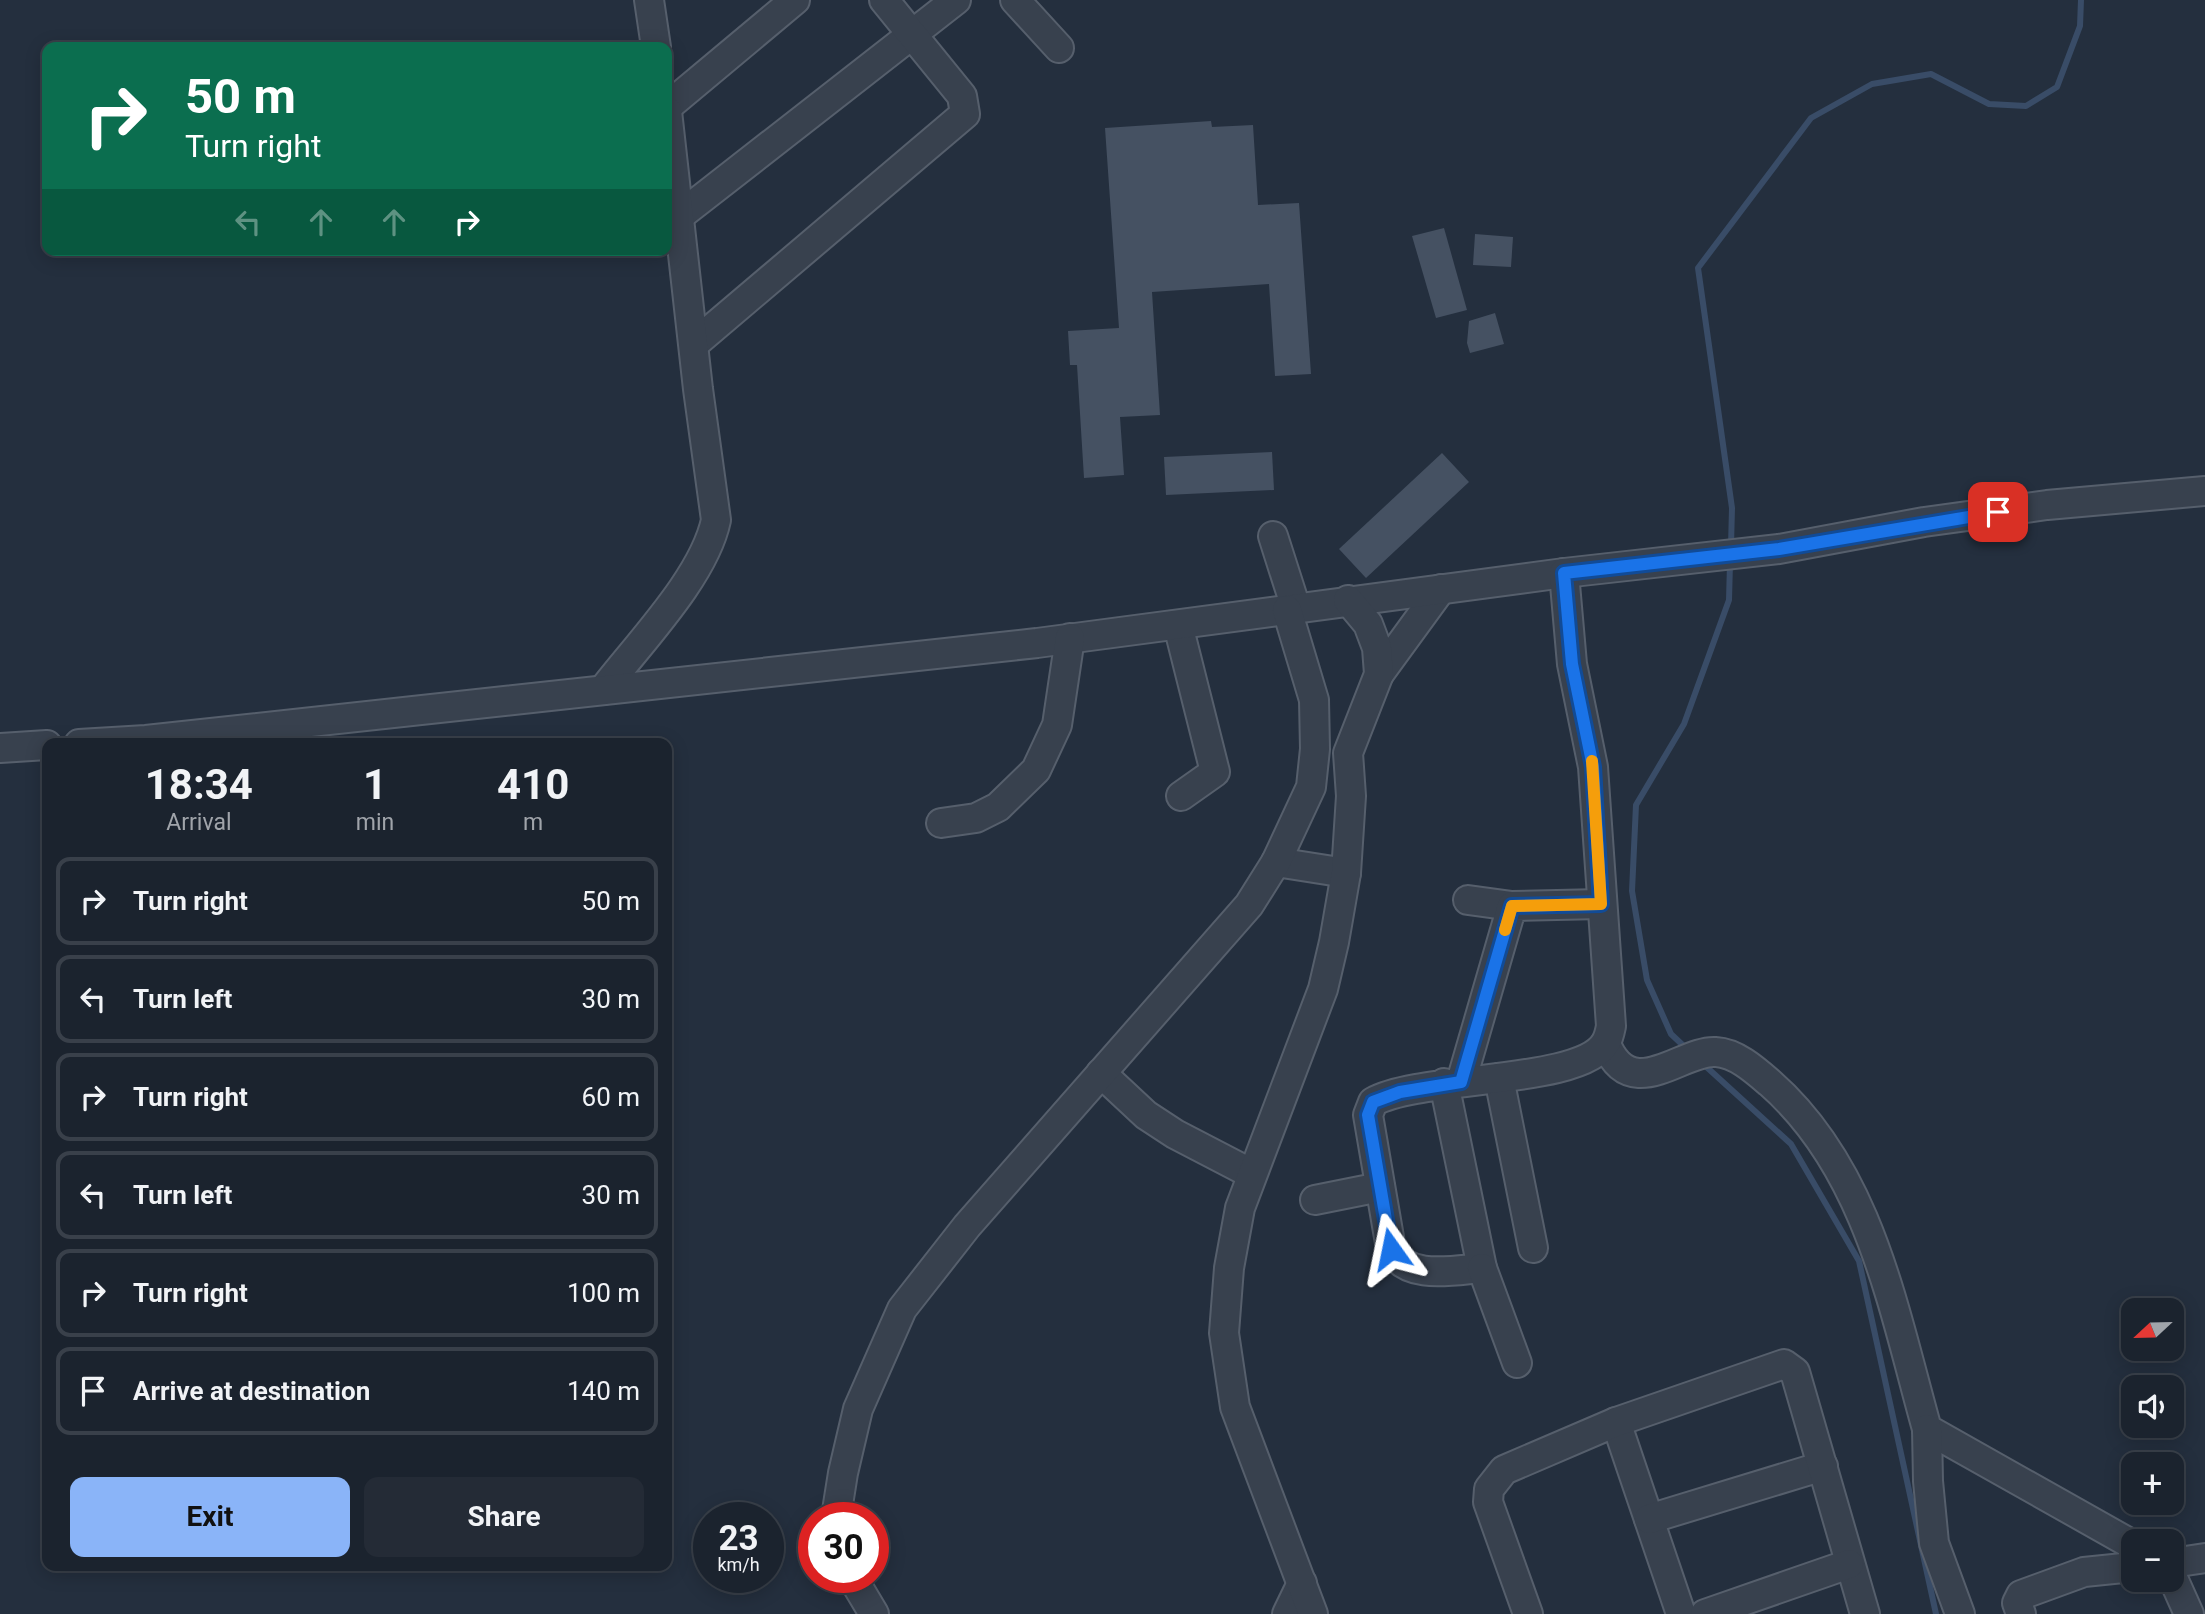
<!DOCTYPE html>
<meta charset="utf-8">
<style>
:root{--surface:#1b232e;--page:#242b36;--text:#f1f3f6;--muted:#a0a4aa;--line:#39404a;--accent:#8ab4f8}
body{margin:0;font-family:Roboto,sans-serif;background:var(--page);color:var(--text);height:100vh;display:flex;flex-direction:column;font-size:26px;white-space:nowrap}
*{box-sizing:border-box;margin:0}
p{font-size:23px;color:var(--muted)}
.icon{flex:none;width:38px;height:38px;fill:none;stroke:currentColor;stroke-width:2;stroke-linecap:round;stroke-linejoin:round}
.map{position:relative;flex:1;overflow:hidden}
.panel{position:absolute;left:42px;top:738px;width:630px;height:833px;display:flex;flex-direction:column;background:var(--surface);border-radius:14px;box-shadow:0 4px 18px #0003,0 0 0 2px var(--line)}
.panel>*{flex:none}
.guide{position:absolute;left:42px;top:42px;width:630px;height:214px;border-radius:14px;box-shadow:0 4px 18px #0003,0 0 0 2px var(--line);background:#0b6e4f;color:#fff;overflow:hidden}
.needle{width:46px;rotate:248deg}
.controls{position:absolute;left:2121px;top:1298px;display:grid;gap:14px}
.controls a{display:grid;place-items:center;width:63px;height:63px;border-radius:14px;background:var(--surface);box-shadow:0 4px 18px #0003,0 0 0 2px var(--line);font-size:35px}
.speed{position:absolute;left:693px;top:1502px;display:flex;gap:14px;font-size:35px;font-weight:700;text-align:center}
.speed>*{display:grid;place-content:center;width:91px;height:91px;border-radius:50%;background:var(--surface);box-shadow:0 4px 18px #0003,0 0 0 2px var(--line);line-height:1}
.speed small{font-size:18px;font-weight:400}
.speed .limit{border:10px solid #d22;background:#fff;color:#111}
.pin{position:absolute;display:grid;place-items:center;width:60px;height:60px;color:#fff;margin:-30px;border-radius:14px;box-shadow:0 4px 10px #0006}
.me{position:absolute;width:77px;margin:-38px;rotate:348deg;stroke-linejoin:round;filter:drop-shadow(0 0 5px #0008)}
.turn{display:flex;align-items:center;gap:24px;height:147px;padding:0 28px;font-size:32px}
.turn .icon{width:91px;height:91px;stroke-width:2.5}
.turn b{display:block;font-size:49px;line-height:60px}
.lanes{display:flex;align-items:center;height:66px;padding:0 28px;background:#0003;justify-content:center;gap:35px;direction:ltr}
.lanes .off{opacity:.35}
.eta{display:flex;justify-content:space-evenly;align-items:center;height:119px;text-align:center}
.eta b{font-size:42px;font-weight:700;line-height:49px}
.primary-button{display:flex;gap:14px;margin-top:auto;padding:14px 28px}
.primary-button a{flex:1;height:80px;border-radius:14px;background:var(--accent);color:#111;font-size:28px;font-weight:700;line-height:80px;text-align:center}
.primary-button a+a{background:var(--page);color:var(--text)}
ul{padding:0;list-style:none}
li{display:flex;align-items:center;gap:21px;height:88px;margin:0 14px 10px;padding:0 14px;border:4px solid var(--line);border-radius:14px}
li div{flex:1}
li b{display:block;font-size:26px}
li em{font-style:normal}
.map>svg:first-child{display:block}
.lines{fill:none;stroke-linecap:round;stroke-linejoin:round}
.stream{stroke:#394c67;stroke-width:6}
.building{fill:#455162}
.minor-casing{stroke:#565f6c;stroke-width:32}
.minor{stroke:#38414e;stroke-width:28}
.route-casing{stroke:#114b97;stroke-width:18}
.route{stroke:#1a73e8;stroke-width:12}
.slow{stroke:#f59e0b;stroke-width:12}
</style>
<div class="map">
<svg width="2205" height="1614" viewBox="0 0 2205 1614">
<rect width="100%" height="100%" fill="#242f3e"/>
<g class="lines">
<g class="stream">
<path d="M 1731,546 L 1732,508 L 1698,268 L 1811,118 L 1872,84 L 1931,74 L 1989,104 L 2026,106 L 2057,87 L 2080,26 L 2081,0"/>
<path d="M 1688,1050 L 1671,1034 L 1647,980 L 1632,891 L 1636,805 L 1684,724 L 1729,600 L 1730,563"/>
<path d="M 1701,1062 L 1791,1144 L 1859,1261 L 1936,1614"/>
</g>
</g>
<g class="building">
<path d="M 1211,121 L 1212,127 L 1253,125 L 1258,205 L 1299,203 L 1311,374 L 1275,376 L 1269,284 L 1152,292 L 1160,415 L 1120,417 L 1124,475 L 1084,478 L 1077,365 L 1070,365 L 1068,331 L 1119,328 L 1105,128 Z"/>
<path d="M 1444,228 L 1467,310 L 1436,318 L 1412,236 Z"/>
<path d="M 1475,234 L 1513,237 L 1511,267 L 1473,265 Z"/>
<path d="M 1495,313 L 1504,344 L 1470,353 L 1467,343 L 1469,321 Z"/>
<path d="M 1272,452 L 1274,490 L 1166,495 L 1164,457 Z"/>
<path d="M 1442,453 L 1469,482 L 1366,578 L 1339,549 Z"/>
</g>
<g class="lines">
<defs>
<g id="minor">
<path d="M 649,0 L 656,47"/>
<path d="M 1015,0 L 1059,48"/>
<path d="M 667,107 L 795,0"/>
<path d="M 678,217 L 956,0"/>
<path d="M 694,344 L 965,114 L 962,96 L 884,0"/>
<path d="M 1273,536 L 1296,608"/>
<path d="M 1178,625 L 1215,772 L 1181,796"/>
<path d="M 1379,674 L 1441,589"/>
<path d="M 603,690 C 639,643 704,577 716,520 L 698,389 L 667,111"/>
<path d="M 79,744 L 146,740 L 1037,643 L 1564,573 L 1779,549 L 1924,522 L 2047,505 L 2205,491"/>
<path d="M 0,748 L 47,745"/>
<path d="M 941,823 L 976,818 L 998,807 L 1036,770 L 1057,725 L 1070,638"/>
<path d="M 1276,862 L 1346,873"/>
<path d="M 1468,900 L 1512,906"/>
<path d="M 1606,1044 C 1631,1106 1683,1049 1716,1052 C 1736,1053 1755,1070 1770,1083 C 1869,1170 1893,1308 1927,1429 L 2133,1545"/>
<path d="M 1101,1073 L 1146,1115 L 1175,1134 L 1252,1174"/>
<path d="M 1499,1078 L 1533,1248"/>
<path d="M 1461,1082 L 1512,906 L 1601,904"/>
<path d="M 1444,1083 L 1482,1268 C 1454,1270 1406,1281 1391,1249 L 1368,1115 L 1373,1102 C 1420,1075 1583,1085 1606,1042 C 1609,1037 1610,1031 1611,1026 L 1593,767 L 1572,664 L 1564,573"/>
<path d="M 1315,1200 L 1380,1187"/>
<path d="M 1482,1268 L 1517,1363"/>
<path d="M 1616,1422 L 1681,1614"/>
<path d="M 1927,1429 L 1928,1481 L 1934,1543 L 1960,1614"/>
<path d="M 836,1517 L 843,1473 L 858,1409 L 902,1309 L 967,1226 L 1249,905 L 1276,862 L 1311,787 L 1315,749 L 1314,700 L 1287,610"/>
<path d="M 1649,1519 L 1823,1466"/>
<path d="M 2172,1563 L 2205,1558"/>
<path d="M 2172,1576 L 2189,1614"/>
<path d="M 852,1577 L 874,1614"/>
<path d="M 1287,1614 L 1302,1583"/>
<path d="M 1313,1614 L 1235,1407 L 1224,1333 L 1229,1268 L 1240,1208 L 1323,989 L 1334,942 L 1346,873 L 1351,796 L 1348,753 L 1379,674 L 1377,648 L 1368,624 L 1348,600"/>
<path d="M 1528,1614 L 1488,1502 L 1489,1489 L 1504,1470 L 1616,1422 L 1784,1364 L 1795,1372 L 1865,1614"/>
<path d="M 1705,1614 L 1849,1564"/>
<path d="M 2021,1614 L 2017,1603 L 2021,1595 L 2084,1572 L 2133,1567"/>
</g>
</defs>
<use href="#minor" class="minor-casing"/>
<use href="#minor" class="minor"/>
</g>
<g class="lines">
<defs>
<path id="route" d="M 1391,1249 L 1368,1115 L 1373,1102 L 1400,1092 L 1461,1082 L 1512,906 L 1601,904 L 1593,767 L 1572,664 L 1564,573 L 1779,549 L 1998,512"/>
</defs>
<use href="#route" class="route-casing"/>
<use href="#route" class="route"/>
<path class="slow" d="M 1505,930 L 1512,906 L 1601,904 L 1592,761"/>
</g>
</svg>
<div class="controls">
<a><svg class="needle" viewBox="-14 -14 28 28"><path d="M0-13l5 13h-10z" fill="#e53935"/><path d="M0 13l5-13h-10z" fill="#a0a4aa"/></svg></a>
<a><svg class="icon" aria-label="sound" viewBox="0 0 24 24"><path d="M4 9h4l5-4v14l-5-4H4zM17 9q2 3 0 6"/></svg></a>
<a>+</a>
<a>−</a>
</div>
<div class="speed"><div>23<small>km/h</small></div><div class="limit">30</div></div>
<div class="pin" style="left:1998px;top:512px;background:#d93025"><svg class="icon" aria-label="arrive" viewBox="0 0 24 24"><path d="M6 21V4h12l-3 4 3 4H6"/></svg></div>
<svg class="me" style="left:1391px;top:1249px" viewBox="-20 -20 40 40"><path d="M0-17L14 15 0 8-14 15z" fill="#1a73e8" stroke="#fff" stroke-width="4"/></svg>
<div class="guide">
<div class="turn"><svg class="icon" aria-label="right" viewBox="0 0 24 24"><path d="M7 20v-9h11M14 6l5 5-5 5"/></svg><div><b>50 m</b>Turn right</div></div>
<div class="lanes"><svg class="icon off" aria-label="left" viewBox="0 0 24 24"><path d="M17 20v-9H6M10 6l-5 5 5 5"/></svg><svg class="icon off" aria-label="ahead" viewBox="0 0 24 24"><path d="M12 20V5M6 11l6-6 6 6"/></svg><svg class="icon off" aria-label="ahead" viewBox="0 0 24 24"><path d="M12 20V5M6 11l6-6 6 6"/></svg><svg class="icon" aria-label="right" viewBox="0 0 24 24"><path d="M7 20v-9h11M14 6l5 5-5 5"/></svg></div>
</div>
<section class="panel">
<div class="eta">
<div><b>18:34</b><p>Arrival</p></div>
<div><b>1</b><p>min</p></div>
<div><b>410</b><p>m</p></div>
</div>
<ul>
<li><svg class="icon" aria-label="right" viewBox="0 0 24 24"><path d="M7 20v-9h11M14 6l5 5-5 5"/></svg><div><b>Turn right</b></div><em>50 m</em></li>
<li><svg class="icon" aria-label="left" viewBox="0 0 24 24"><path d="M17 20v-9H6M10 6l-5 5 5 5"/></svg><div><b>Turn left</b></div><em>30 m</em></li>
<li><svg class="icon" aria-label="right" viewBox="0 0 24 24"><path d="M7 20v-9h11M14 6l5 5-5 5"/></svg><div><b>Turn right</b></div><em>60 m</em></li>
<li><svg class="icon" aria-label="left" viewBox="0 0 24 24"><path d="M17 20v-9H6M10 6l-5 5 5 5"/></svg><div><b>Turn left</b></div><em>30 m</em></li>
<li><svg class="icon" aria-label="right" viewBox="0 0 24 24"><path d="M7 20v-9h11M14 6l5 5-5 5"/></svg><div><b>Turn right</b></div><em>100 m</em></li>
<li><svg class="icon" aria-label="arrive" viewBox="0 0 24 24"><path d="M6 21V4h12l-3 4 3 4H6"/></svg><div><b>Arrive at destination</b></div><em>140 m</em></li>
</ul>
<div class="primary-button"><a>Exit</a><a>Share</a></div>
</section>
</div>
